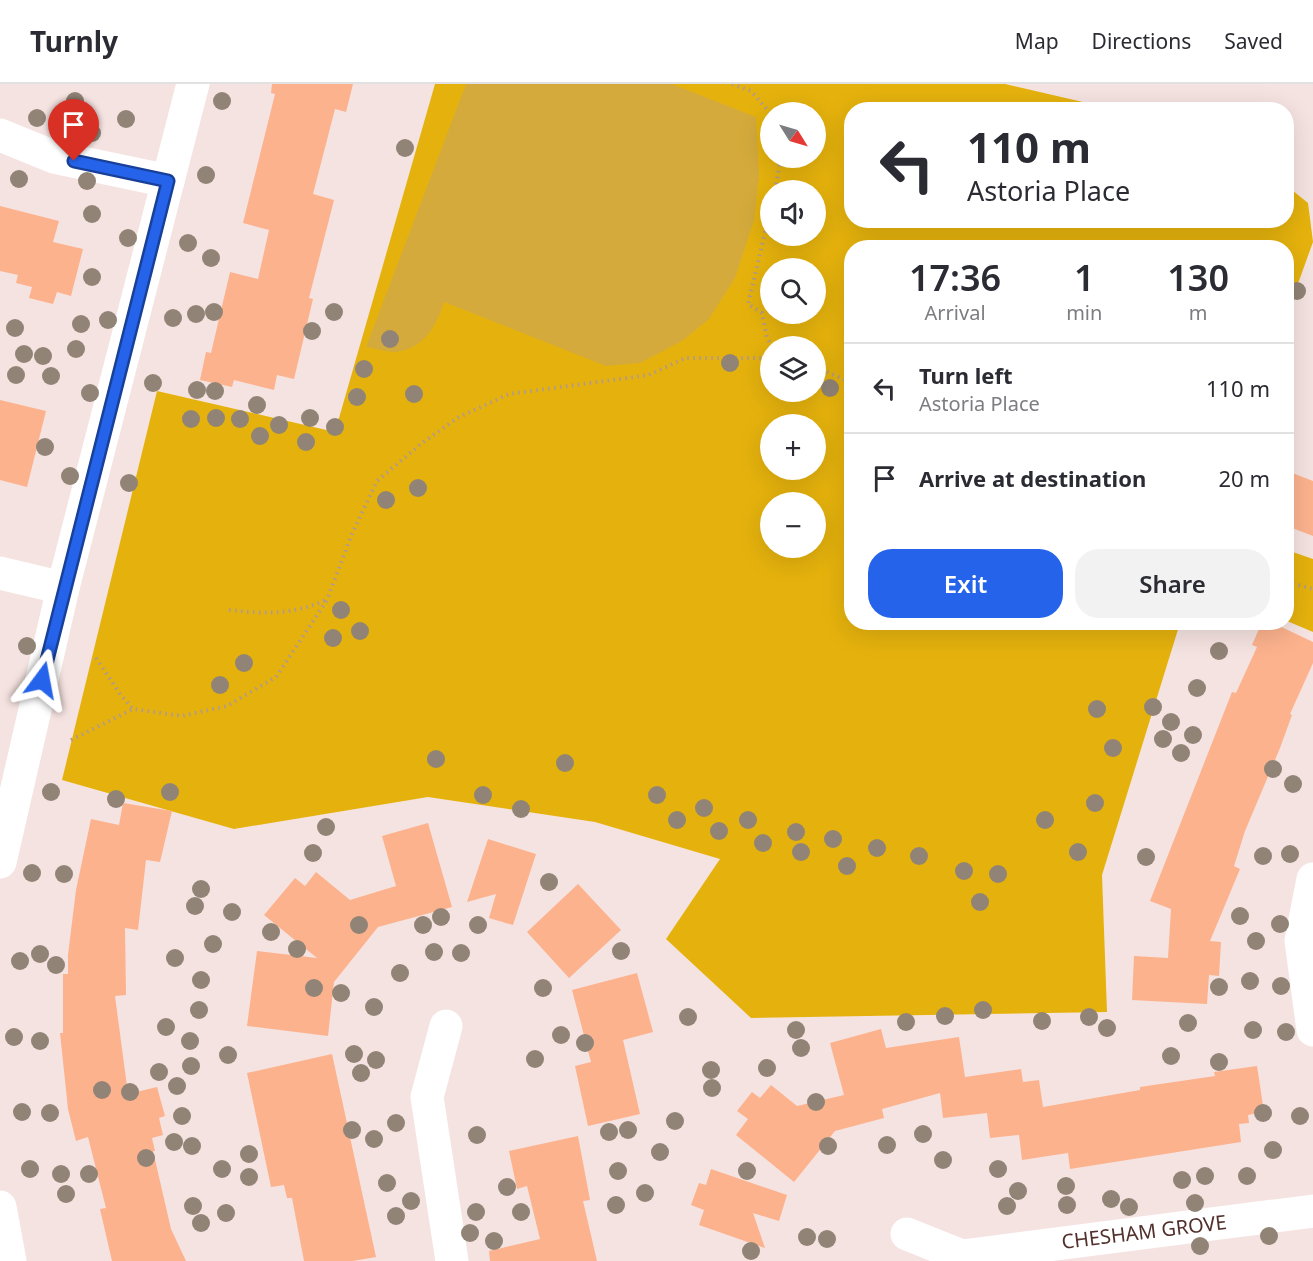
<!DOCTYPE html>
<meta charset="utf-8">
<style>
:root{--surface:#fff;--page:#f2f2f3;--text:#2b2b33;--muted:#7c7c81;--line:#e1e1e2;--accent:#2563eb}
body{margin:0;font-family:"Noto Sans",sans-serif;background:var(--page);color:var(--text);height:100vh;display:flex;flex-direction:column;font-size:22px;white-space:nowrap}
*{box-sizing:border-box;margin:0}
p{font-size:20px;color:var(--muted)}
.icon{flex:none;width:33px;height:33px;fill:none;stroke:currentColor;stroke-width:2;stroke-linecap:round;stroke-linejoin:round}
.map{position:relative;flex:1;overflow:hidden}
.details{position:absolute;left:844px;top:156px;width:450px;height:390px;display:flex;flex-direction:column;background:var(--surface);border-radius:24px;box-shadow:0 6px 24px #0002}
.details>*{flex:none}
.banner{position:absolute;left:844px;top:18px;width:450px;height:126px;border-radius:24px;box-shadow:0 6px 24px #0002;background:#fff;color:var(--text);overflow:hidden}
.needle{width:39px;rotate:127deg}
.controls{position:absolute;left:760px;top:18px;display:grid;gap:12px}
.controls a{display:grid;place-items:center;width:66px;height:66px;border-radius:50%;background:var(--surface);box-shadow:0 6px 24px #0002;font-size:30px}
.pin{position:absolute;display:grid;place-items:center;width:51px;height:51px;color:#fff;margin:-62px -26px;border-radius:50% 50% 50% 0;rotate:-45deg;box-shadow:0 0 6px #0007}
.pin .icon{rotate:45deg}
.me{position:absolute;width:66px;margin:-33px;rotate:13deg;stroke-linejoin:round;filter:drop-shadow(0 0 4px #0008)}
.turn{display:flex;align-items:center;gap:21px;height:126px;padding:0 24px;font-size:27px}
.turn .icon{width:78px;height:78px;stroke-width:2.5}
.turn b{display:block;font-size:42px;line-height:51px}
.eta{display:flex;justify-content:space-evenly;align-items:center;height:102px;text-align:center}
.eta b{font-size:36px;font-weight:600;line-height:42px}
.primary-button{display:flex;gap:12px;margin-top:auto;padding:12px 24px}
.primary-button a{flex:1;height:69px;border-radius:24px;background:var(--accent);color:#fff;font-size:24px;font-weight:600;line-height:69px;text-align:center}
.primary-button a+a{background:var(--page);color:var(--text)}
ul{padding:0;list-style:none}
li{display:flex;align-items:center;gap:18px;height:90px;padding:0 24px;border-top:2px solid var(--line)}
li div{flex:1}
li b{display:block;font-size:22px}
li em{font-style:normal}
header{display:flex;align-items:center;gap:36px;box-sizing:border-box;height:84px;padding:0 30px;background:var(--surface);border-bottom:2px solid var(--line)}
header strong{font-size:28px}
nav{display:flex;gap:33px;margin-inline-start:auto;font-size:21px}
.map>svg:first-child{display:block}
.green{fill:#e5b20d;fill-rule:evenodd}
.forest{fill:#d4aa3c}
.building{fill:#fcb28d}
.lines{fill:none;stroke-linecap:round;stroke-linejoin:round}
.path{stroke:#b09895;stroke-width:4;stroke-dasharray:1.5 4.5;stroke-linecap:butt}
.minor{stroke:#fff;stroke-width:33}
.tertiary{stroke:#fff;stroke-width:33}
.tree{fill:#918476}
.route-casing{stroke:#184099;stroke-width:15}
.route{stroke:#2563eb;stroke-width:10}
.labels{text-anchor:middle;stroke-width:4.5;stroke-linejoin:round;paint-order:stroke}
.street-label{font-size:20px;fill:#52302c;stroke:#fff}
</style>
<header>
<strong>Turnly</strong>
<nav><a>Map</a><a>Directions</a><a>Saved</a></nav>
</header>
<div class="map">
<svg width="1313" height="1177" viewBox="0 0 1313 1177">
<rect width="100%" height="100%" fill="#f5e3e1"/>
<g class="green">
<path d="M 435,0 L 1005,0 L 1113,25 L 852,26 L 852,136 L 1287,136 L 1287,102 L 1308,119 L 1313,158 L 1287,230 L 1287,164 L 852,164 L 852,538 L 1180,539 L 1102,791 L 1107,928 L 751,934 L 666,855 L 720,775 L 595,738 L 428,713 L 234,745 L 62,696 L 157,307 L 335,348 ZM 771,28 L 816,28 L 816,74 L 771,74 ZM 771,106 L 816,106 L 816,152 L 771,152 ZM 771,184 L 816,184 L 816,230 L 771,230 ZM 771,262 L 816,262 L 816,308 L 771,308 ZM 771,340 L 816,340 L 816,386 L 771,386 ZM 771,418 L 816,418 L 816,464 L 771,464 Z"/>
<path d="M 1287,466 L 1313,475 L 1313,548 L 1287,537 Z"/>
</g>
<path class="forest" d="M 466,0 L 672,0 L 756,33 L 759,92 L 754,136 L 735,194 L 709,235 L 682,257 L 640,279 L 606,282 L 444,218 C 436,243 423,266 394,268 C 386,268 375,264 366,263 Z"/>
<g class="building">
<path d="M 272,0 L 353,0 L 346,28 L 335,25 L 313,110 L 334,116 L 309,214 L 313,215 L 294,295 L 277,291 L 274,306 L 234,296 L 232,303 L 200,296 L 206,268 L 211,269 L 230,188 L 258,195 L 269,146 L 243,139 L 275,10 L 271,9 Z"/>
<path d="M 0,122 L 59,137 L 53,158 L 83,165 L 71,212 L 57,208 L 53,220 L 29,214 L 32,203 L 16,199 L 18,191 L 0,187 Z"/>
<path d="M 0,316 L 46,327 L 27,403 L 0,396 Z"/>
<path d="M 1287,387 L 1313,397 L 1313,452 L 1287,442 Z"/>
<path d="M 1262,538 L 1271,538 L 1313,558 L 1313,579 L 1290,630 L 1292,631 L 1280,664 L 1245,747 L 1234,782 L 1240,785 L 1210,857 L 1221,858 L 1219,892 L 1209,891 L 1207,920 L 1132,916 L 1134,872 L 1168,874 L 1171,825 L 1150,817 L 1232,608 L 1236,609 L 1257,563 L 1252,561 Z"/>
<path d="M 123,719 L 172,727 L 160,778 L 146,776 L 138,846 L 125,844 L 126,911 L 115,912 L 128,1010 L 157,1003 L 165,1032 L 159,1034 L 163,1051 L 152,1054 L 155,1067 L 153,1067 L 171,1145 L 186,1177 L 112,1177 L 100,1125 L 106,1124 L 88,1053 L 76,1057 L 68,1025 L 60,949 L 63,949 L 63,890 L 68,890 L 68,871 L 76,806 L 91,735 L 119,741 Z"/>
<path d="M 428,739 L 452,823 L 378,843 L 334,898 L 328,952 L 247,942 L 257,867 L 317,874 L 264,831 L 295,794 L 305,802 L 316,788 L 350,816 L 396,802 L 382,752 Z"/>
<path d="M 488,755 L 536,770 L 513,841 L 489,834 L 496,810 L 467,818 Z"/>
<path d="M 578,800 L 621,846 L 569,894 L 527,848 Z"/>
<path d="M 637,889 L 653,948 L 623,956 L 640,1030 L 588,1042 L 575,982 L 591,978 L 572,906 Z"/>
<path d="M 881,945 L 886,964 L 959,953 L 965,993 L 1021,985 L 1023,998 L 1039,996 L 1043,1023 L 1140,1006 L 1140,1003 L 1215,992 L 1214,988 L 1257,982 L 1264,1028 L 1248,1031 L 1249,1039 L 1239,1040 L 1241,1058 L 1070,1085 L 1068,1069 L 1022,1076 L 1019,1051 L 990,1054 L 987,1029 L 943,1034 L 940,1009 L 882,1025 L 884,1034 L 835,1047 L 794,1098 L 736,1051 L 748,1035 L 737,1027 L 752,1008 L 760,1014 L 771,1001 L 797,1022 L 844,1011 L 830,959 Z"/>
<path d="M 332,970 L 376,1173 L 353,1177 L 304,1177 L 292,1114 L 287,1114 L 284,1101 L 271,1103 L 247,989 Z"/>
<path d="M 578,1052 L 590,1116 L 583,1117 L 597,1177 L 490,1177 L 489,1167 L 540,1155 L 527,1102 L 517,1105 L 509,1067 Z"/>
<path d="M 711,1085 L 787,1111 L 779,1137 L 753,1129 L 765,1164 L 699,1141 L 704,1126 L 691,1121 L 699,1099 L 706,1101 Z"/>
</g>
<g class="lines">
<g class="path">
<path d="M 732,0 L 751,7 L 771,30"/>
<path d="M 775,106 L 781,74"/>
<path d="M 771,124 L 748,220 L 762,229 L 767,254 L 772,262"/>
<path d="M 816,283 L 852,299"/>
<path d="M 1287,498 L 1313,505"/>
<path d="M 229,526 C 267,530 291,531 326,516"/>
<path d="M 96,574 L 120,610 L 133,625"/>
<path d="M 71,656 L 133,625 L 182,632 L 227,622 L 276,593 L 327,516 L 351,452 L 377,397 L 422,359 L 459,333 L 509,310 L 649,291 L 685,274 L 771,274"/>
</g>
<g class="minor">
<path d="M 0,51 L 54,73 L 168,97"/>
<path d="M 0,489 L 63,504"/>
<path d="M 1313,795 L 1301,857 L 1313,946"/>
<path d="M 446,942 L 427,1013 L 452,1177"/>
<path d="M 907,1150 L 962,1172 L 1313,1127"/>
</g>
<g class="tertiary">
<path d="M 0,778 L 63,504 L 193,0"/>
<path d="M 0,1123 L 10,1177"/>
</g>
</g>
<g class="tree">
<circle cx="75" cy="17" r="9"/>
<circle cx="222" cy="17" r="9"/>
<circle cx="37" cy="34" r="9"/>
<circle cx="126" cy="35" r="9"/>
<circle cx="92" cy="49" r="9"/>
<circle cx="405" cy="64" r="9"/>
<circle cx="206" cy="91" r="9"/>
<circle cx="19" cy="95" r="9"/>
<circle cx="87" cy="97" r="9"/>
<circle cx="92" cy="130" r="9"/>
<circle cx="128" cy="154" r="9"/>
<circle cx="188" cy="159" r="9"/>
<circle cx="211" cy="174" r="9"/>
<circle cx="92" cy="193" r="9"/>
<circle cx="1297" cy="207" r="9"/>
<circle cx="214" cy="228" r="9"/>
<circle cx="334" cy="228" r="9"/>
<circle cx="196" cy="230" r="9"/>
<circle cx="173" cy="234" r="9"/>
<circle cx="108" cy="236" r="9"/>
<circle cx="81" cy="240" r="9"/>
<circle cx="15" cy="244" r="9"/>
<circle cx="312" cy="247" r="9"/>
<circle cx="390" cy="255" r="9"/>
<circle cx="76" cy="265" r="9"/>
<circle cx="24" cy="270" r="9"/>
<circle cx="43" cy="272" r="9"/>
<circle cx="730" cy="279" r="9"/>
<circle cx="364" cy="285" r="9"/>
<circle cx="16" cy="291" r="9"/>
<circle cx="51" cy="292" r="9"/>
<circle cx="153" cy="299" r="9"/>
<circle cx="830" cy="304" r="9"/>
<circle cx="197" cy="306" r="9"/>
<circle cx="215" cy="307" r="9"/>
<circle cx="90" cy="309" r="9"/>
<circle cx="414" cy="310" r="9"/>
<circle cx="357" cy="313" r="9"/>
<circle cx="257" cy="321" r="9"/>
<circle cx="216" cy="334" r="9"/>
<circle cx="310" cy="334" r="9"/>
<circle cx="191" cy="335" r="9"/>
<circle cx="240" cy="335" r="9"/>
<circle cx="279" cy="341" r="9"/>
<circle cx="335" cy="343" r="9"/>
<circle cx="260" cy="352" r="9"/>
<circle cx="306" cy="358" r="9"/>
<circle cx="45" cy="363" r="9"/>
<circle cx="70" cy="392" r="9"/>
<circle cx="129" cy="399" r="9"/>
<circle cx="418" cy="404" r="9"/>
<circle cx="386" cy="416" r="9"/>
<circle cx="341" cy="526" r="9"/>
<circle cx="360" cy="547" r="9"/>
<circle cx="333" cy="554" r="9"/>
<circle cx="27" cy="562" r="9"/>
<circle cx="1219" cy="567" r="9"/>
<circle cx="244" cy="579" r="9"/>
<circle cx="220" cy="601" r="9"/>
<circle cx="1197" cy="604" r="9"/>
<circle cx="1153" cy="623" r="9"/>
<circle cx="1097" cy="625" r="9"/>
<circle cx="1171" cy="638" r="9"/>
<circle cx="1193" cy="651" r="9"/>
<circle cx="1163" cy="655" r="9"/>
<circle cx="1113" cy="664" r="9"/>
<circle cx="1181" cy="669" r="9"/>
<circle cx="436" cy="675" r="9"/>
<circle cx="565" cy="679" r="9"/>
<circle cx="1273" cy="685" r="9"/>
<circle cx="1293" cy="700" r="9"/>
<circle cx="51" cy="708" r="9"/>
<circle cx="170" cy="708" r="9"/>
<circle cx="483" cy="711" r="9"/>
<circle cx="657" cy="711" r="9"/>
<circle cx="116" cy="715" r="9"/>
<circle cx="1095" cy="719" r="9"/>
<circle cx="704" cy="724" r="9"/>
<circle cx="521" cy="725" r="9"/>
<circle cx="677" cy="736" r="9"/>
<circle cx="748" cy="736" r="9"/>
<circle cx="1045" cy="736" r="9"/>
<circle cx="326" cy="743" r="9"/>
<circle cx="719" cy="747" r="9"/>
<circle cx="796" cy="748" r="9"/>
<circle cx="833" cy="755" r="9"/>
<circle cx="763" cy="759" r="9"/>
<circle cx="877" cy="764" r="9"/>
<circle cx="801" cy="768" r="9"/>
<circle cx="1078" cy="768" r="9"/>
<circle cx="313" cy="769" r="9"/>
<circle cx="1290" cy="770" r="9"/>
<circle cx="919" cy="772" r="9"/>
<circle cx="1263" cy="772" r="9"/>
<circle cx="1146" cy="773" r="9"/>
<circle cx="847" cy="782" r="9"/>
<circle cx="964" cy="787" r="9"/>
<circle cx="32" cy="789" r="9"/>
<circle cx="64" cy="790" r="9"/>
<circle cx="998" cy="790" r="9"/>
<circle cx="549" cy="798" r="9"/>
<circle cx="201" cy="805" r="9"/>
<circle cx="980" cy="818" r="9"/>
<circle cx="195" cy="822" r="9"/>
<circle cx="232" cy="828" r="9"/>
<circle cx="1240" cy="832" r="9"/>
<circle cx="441" cy="833" r="9"/>
<circle cx="1280" cy="840" r="9"/>
<circle cx="359" cy="841" r="9"/>
<circle cx="423" cy="841" r="9"/>
<circle cx="478" cy="841" r="9"/>
<circle cx="271" cy="848" r="9"/>
<circle cx="1256" cy="857" r="9"/>
<circle cx="213" cy="860" r="9"/>
<circle cx="297" cy="865" r="9"/>
<circle cx="621" cy="867" r="9"/>
<circle cx="434" cy="868" r="9"/>
<circle cx="461" cy="869" r="9"/>
<circle cx="40" cy="870" r="9"/>
<circle cx="175" cy="874" r="9"/>
<circle cx="20" cy="877" r="9"/>
<circle cx="56" cy="881" r="9"/>
<circle cx="400" cy="889" r="9"/>
<circle cx="201" cy="896" r="9"/>
<circle cx="1250" cy="897" r="9"/>
<circle cx="1281" cy="902" r="9"/>
<circle cx="1219" cy="903" r="9"/>
<circle cx="314" cy="904" r="9"/>
<circle cx="543" cy="904" r="9"/>
<circle cx="341" cy="909" r="9"/>
<circle cx="374" cy="923" r="9"/>
<circle cx="199" cy="926" r="9"/>
<circle cx="983" cy="926" r="9"/>
<circle cx="945" cy="932" r="9"/>
<circle cx="688" cy="933" r="9"/>
<circle cx="1089" cy="933" r="9"/>
<circle cx="1042" cy="937" r="9"/>
<circle cx="906" cy="938" r="9"/>
<circle cx="1188" cy="939" r="9"/>
<circle cx="166" cy="943" r="9"/>
<circle cx="1107" cy="944" r="9"/>
<circle cx="796" cy="946" r="9"/>
<circle cx="1253" cy="946" r="9"/>
<circle cx="1286" cy="948" r="9"/>
<circle cx="561" cy="951" r="9"/>
<circle cx="14" cy="953" r="9"/>
<circle cx="40" cy="957" r="9"/>
<circle cx="190" cy="957" r="9"/>
<circle cx="585" cy="959" r="9"/>
<circle cx="801" cy="964" r="9"/>
<circle cx="354" cy="970" r="9"/>
<circle cx="228" cy="971" r="9"/>
<circle cx="1171" cy="972" r="9"/>
<circle cx="535" cy="975" r="9"/>
<circle cx="376" cy="976" r="9"/>
<circle cx="1219" cy="978" r="9"/>
<circle cx="191" cy="982" r="9"/>
<circle cx="767" cy="984" r="9"/>
<circle cx="711" cy="986" r="9"/>
<circle cx="159" cy="988" r="9"/>
<circle cx="361" cy="989" r="9"/>
<circle cx="177" cy="1002" r="9"/>
<circle cx="712" cy="1004" r="9"/>
<circle cx="102" cy="1006" r="9"/>
<circle cx="130" cy="1008" r="9"/>
<circle cx="816" cy="1018" r="9"/>
<circle cx="22" cy="1028" r="9"/>
<circle cx="50" cy="1029" r="9"/>
<circle cx="1263" cy="1029" r="9"/>
<circle cx="182" cy="1032" r="9"/>
<circle cx="1300" cy="1032" r="9"/>
<circle cx="675" cy="1037" r="9"/>
<circle cx="396" cy="1039" r="9"/>
<circle cx="352" cy="1046" r="9"/>
<circle cx="628" cy="1046" r="9"/>
<circle cx="609" cy="1048" r="9"/>
<circle cx="923" cy="1050" r="9"/>
<circle cx="477" cy="1051" r="9"/>
<circle cx="374" cy="1055" r="9"/>
<circle cx="174" cy="1058" r="9"/>
<circle cx="887" cy="1061" r="9"/>
<circle cx="192" cy="1062" r="9"/>
<circle cx="828" cy="1062" r="9"/>
<circle cx="1273" cy="1066" r="9"/>
<circle cx="660" cy="1068" r="9"/>
<circle cx="249" cy="1070" r="9"/>
<circle cx="146" cy="1074" r="9"/>
<circle cx="943" cy="1076" r="9"/>
<circle cx="30" cy="1085" r="9"/>
<circle cx="222" cy="1085" r="9"/>
<circle cx="998" cy="1085" r="9"/>
<circle cx="618" cy="1087" r="9"/>
<circle cx="747" cy="1087" r="9"/>
<circle cx="61" cy="1090" r="9"/>
<circle cx="89" cy="1090" r="9"/>
<circle cx="1205" cy="1092" r="9"/>
<circle cx="1247" cy="1092" r="9"/>
<circle cx="249" cy="1093" r="9"/>
<circle cx="1182" cy="1096" r="9"/>
<circle cx="387" cy="1099" r="9"/>
<circle cx="1066" cy="1102" r="9"/>
<circle cx="507" cy="1103" r="9"/>
<circle cx="1018" cy="1107" r="9"/>
<circle cx="645" cy="1109" r="9"/>
<circle cx="66" cy="1110" r="9"/>
<circle cx="1111" cy="1115" r="9"/>
<circle cx="411" cy="1117" r="9"/>
<circle cx="1195" cy="1119" r="9"/>
<circle cx="616" cy="1121" r="9"/>
<circle cx="1067" cy="1121" r="9"/>
<circle cx="193" cy="1122" r="9"/>
<circle cx="1007" cy="1122" r="9"/>
<circle cx="1129" cy="1123" r="9"/>
<circle cx="476" cy="1128" r="9"/>
<circle cx="521" cy="1128" r="9"/>
<circle cx="226" cy="1129" r="9"/>
<circle cx="396" cy="1132" r="9"/>
<circle cx="201" cy="1139" r="9"/>
<circle cx="470" cy="1149" r="9"/>
<circle cx="1269" cy="1152" r="9"/>
<circle cx="807" cy="1153" r="9"/>
<circle cx="827" cy="1155" r="9"/>
<circle cx="494" cy="1157" r="9"/>
<circle cx="1200" cy="1162" r="9"/>
<circle cx="751" cy="1167" r="9"/>
</g>
<g class="lines">
<defs>
<path id="route" d="M 42,596 L 168,97 L 74,77"/>
</defs>
<use href="#route" class="route-casing"/>
<use href="#route" class="route"/>
</g>
<g class="labels">
<g class="street-label">
<text transform="translate(1144 1148) rotate(-7)" y="7">CHESHAM GROVE</text>
</g>
</g>
</svg>
<div class="controls">
<a><svg class="needle" viewBox="-14 -14 28 28"><path d="M0-13l5 13h-10z" fill="#e53935"/><path d="M0 13l5-13h-10z" fill="#7c7c81"/></svg></a>
<a><svg class="icon" aria-label="sound" viewBox="0 0 24 24"><path d="M4 9h4l5-4v14l-5-4H4zM17 9q2 3 0 6"/></svg></a>
<a><svg class="icon" aria-label="search" viewBox="0 0 24 24"><circle cx="10" cy="10" r="6"/><path d="M15 15l6 6"/></svg></a>
<a><svg class="icon" aria-label="layers" viewBox="0 0 24 24"><path d="M12 4l9 5-9 5-9-5zM3 14l9 5 9-5"/></svg></a>
<a>+</a>
<a>−</a>
</div>
<div class="pin" style="left:74px;top:77px;background:#d93025"><svg class="icon" aria-label="arrive" viewBox="0 0 24 24"><path d="M6 21V4h12l-3 4 3 4H6"/></svg></div>
<svg class="me" style="left:42px;top:596px" viewBox="-20 -20 40 40"><path d="M0-17L14 15 0 8-14 15z" fill="#2563eb" stroke="#fff" stroke-width="4"/></svg>
<div class="banner">
<div class="turn"><svg class="icon" aria-label="left" viewBox="0 0 24 24"><path d="M17 20v-9H6M10 6l-5 5 5 5"/></svg><div><b>110 m</b>Astoria Place</div></div>
</div>
<section class="details">
<div class="eta">
<div><b>17:36</b><p>Arrival</p></div>
<div><b>1</b><p>min</p></div>
<div><b>130</b><p>m</p></div>
</div>
<ul>
<li><svg class="icon" aria-label="left" viewBox="0 0 24 24"><path d="M17 20v-9H6M10 6l-5 5 5 5"/></svg><div><b>Turn left</b><p>Astoria Place</p></div><em>110 m</em></li>
<li><svg class="icon" aria-label="arrive" viewBox="0 0 24 24"><path d="M6 21V4h12l-3 4 3 4H6"/></svg><div><b>Arrive at destination</b></div><em>20 m</em></li>
</ul>
<div class="primary-button"><a>Exit</a><a>Share</a></div>
</section>
</div>
